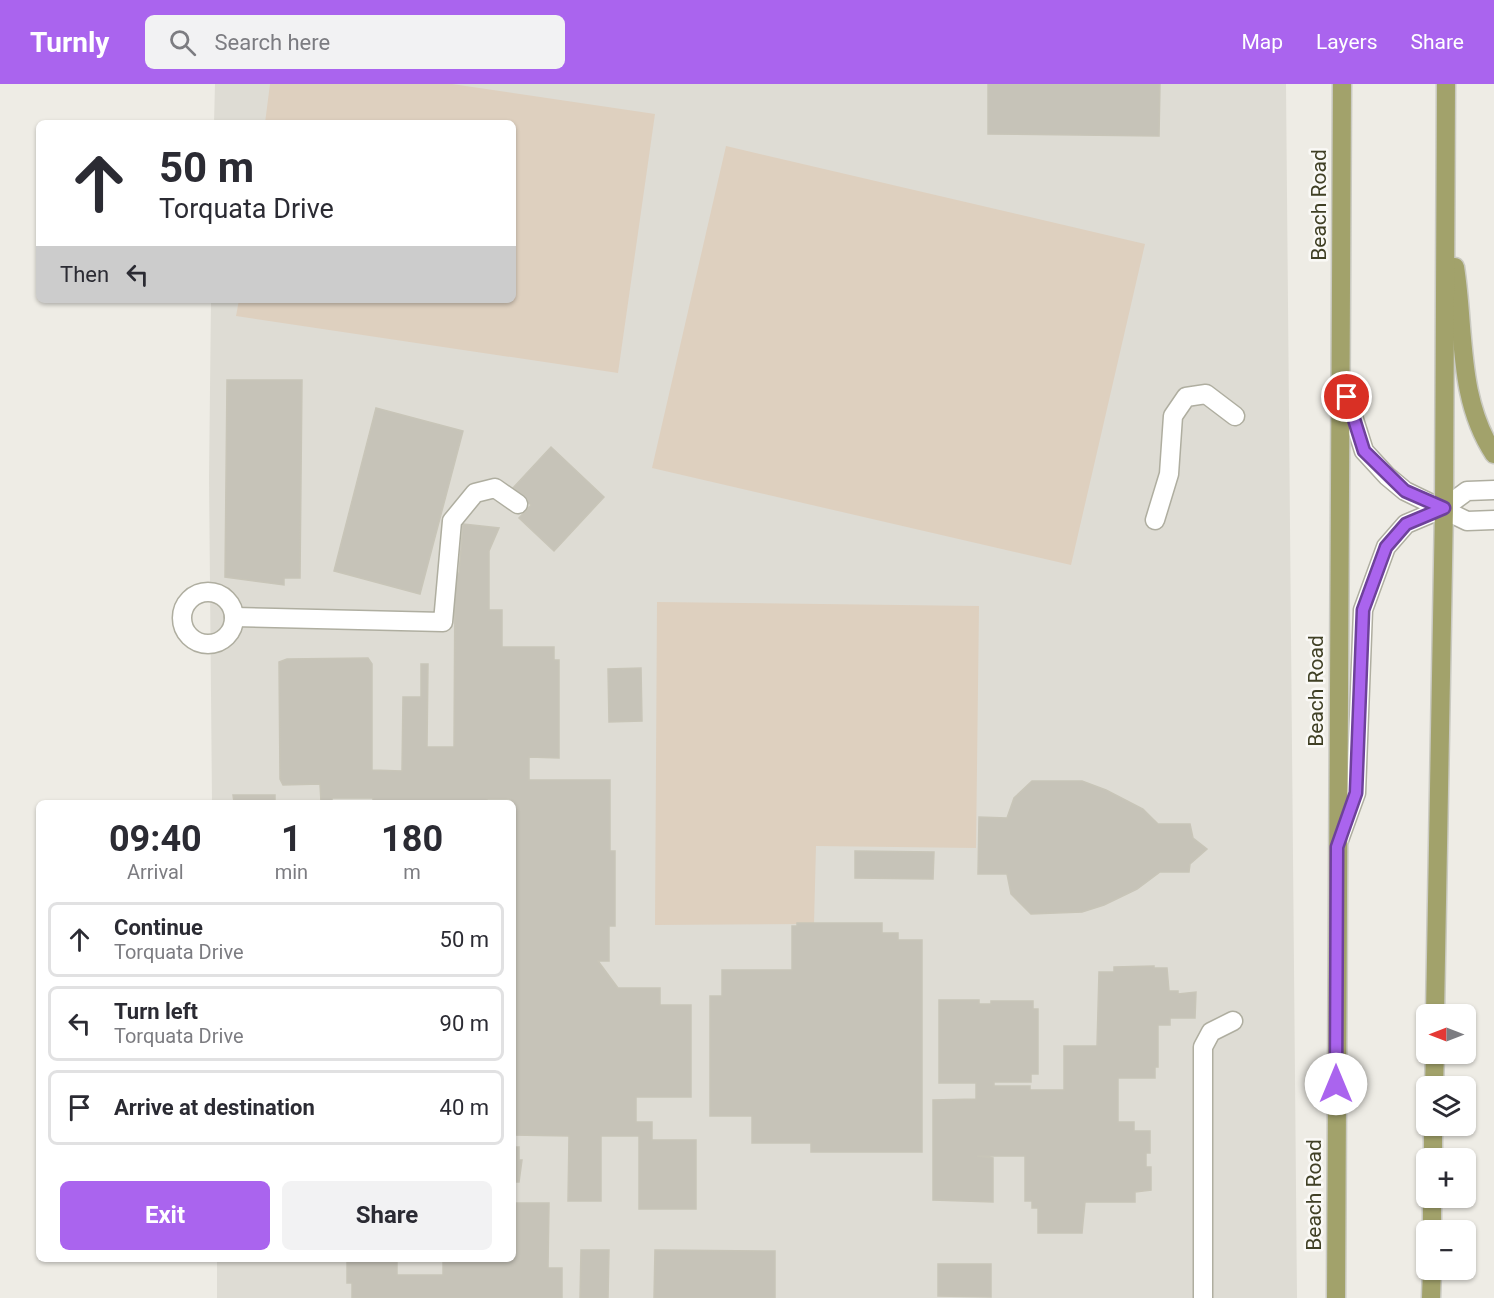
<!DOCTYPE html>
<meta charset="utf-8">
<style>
:root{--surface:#fff;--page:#f2f2f3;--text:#2b2b33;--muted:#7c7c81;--line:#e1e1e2;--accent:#aa64ee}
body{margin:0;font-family:Roboto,sans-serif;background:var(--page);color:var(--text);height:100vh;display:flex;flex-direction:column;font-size:22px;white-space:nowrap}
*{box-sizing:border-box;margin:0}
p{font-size:20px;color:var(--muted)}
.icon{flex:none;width:33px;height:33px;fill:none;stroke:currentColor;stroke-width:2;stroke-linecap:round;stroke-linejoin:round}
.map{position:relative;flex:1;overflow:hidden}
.side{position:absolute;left:36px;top:716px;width:480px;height:462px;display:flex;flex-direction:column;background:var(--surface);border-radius:9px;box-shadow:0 2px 4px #0004}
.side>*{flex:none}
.top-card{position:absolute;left:36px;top:36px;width:480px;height:183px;border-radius:9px;box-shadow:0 2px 4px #0004;background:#fff;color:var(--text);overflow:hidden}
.needle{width:39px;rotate:270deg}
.controls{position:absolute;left:1416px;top:920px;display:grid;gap:12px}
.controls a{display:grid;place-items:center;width:60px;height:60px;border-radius:9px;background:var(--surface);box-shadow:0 2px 4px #0004;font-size:30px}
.pin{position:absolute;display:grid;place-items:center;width:51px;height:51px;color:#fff;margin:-26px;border:3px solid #fff;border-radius:50%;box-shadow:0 2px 6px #0007}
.me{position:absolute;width:66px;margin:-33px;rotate:0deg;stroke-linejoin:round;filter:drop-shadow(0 0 4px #0008)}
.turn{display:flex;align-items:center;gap:21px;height:126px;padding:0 24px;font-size:27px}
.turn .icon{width:78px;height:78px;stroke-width:2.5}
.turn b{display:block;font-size:42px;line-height:51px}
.then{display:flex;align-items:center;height:57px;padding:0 24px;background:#0003;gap:12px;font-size:22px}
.eta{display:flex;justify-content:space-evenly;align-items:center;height:102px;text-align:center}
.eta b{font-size:36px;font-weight:700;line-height:42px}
.cta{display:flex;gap:12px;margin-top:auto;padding:12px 24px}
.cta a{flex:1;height:69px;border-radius:9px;background:var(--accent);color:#fff;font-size:24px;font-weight:700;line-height:69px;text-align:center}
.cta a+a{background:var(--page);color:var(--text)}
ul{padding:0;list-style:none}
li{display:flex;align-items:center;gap:18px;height:75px;margin:0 12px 9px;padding:0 12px;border:3px solid var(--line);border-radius:9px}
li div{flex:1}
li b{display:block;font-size:22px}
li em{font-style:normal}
header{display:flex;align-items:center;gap:36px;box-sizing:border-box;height:84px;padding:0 30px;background:var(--accent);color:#fff}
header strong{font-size:28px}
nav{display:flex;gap:33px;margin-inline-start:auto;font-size:21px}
.search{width:420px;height:54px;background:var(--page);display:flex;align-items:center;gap:15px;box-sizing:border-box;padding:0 21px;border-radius:9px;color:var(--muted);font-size:22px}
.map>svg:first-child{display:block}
.built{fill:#dedcd4}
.green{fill:#ded0bf}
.building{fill:#c6c3b8;stroke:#c8c5b8;stroke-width:1.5}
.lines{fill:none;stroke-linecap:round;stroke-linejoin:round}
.minor-casing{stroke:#afaea0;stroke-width:21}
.major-casing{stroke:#cacac2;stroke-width:21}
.minor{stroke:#fff;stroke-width:18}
.major{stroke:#a2a26b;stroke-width:18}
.route-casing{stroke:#6e419b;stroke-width:15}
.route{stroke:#aa64ee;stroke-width:10}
.labels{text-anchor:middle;stroke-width:5;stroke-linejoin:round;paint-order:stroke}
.street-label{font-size:21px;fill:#404025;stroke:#faf9f6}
</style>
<header>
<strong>Turnly</strong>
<div class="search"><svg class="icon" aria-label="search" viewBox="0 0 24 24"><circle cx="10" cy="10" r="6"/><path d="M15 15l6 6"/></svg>Search here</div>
<nav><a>Map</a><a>Layers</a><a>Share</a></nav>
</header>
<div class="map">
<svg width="1494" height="1214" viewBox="0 0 1494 1214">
<rect width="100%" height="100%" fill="#eeece5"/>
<path class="built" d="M 215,0 L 1286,0 L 1297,1214 L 217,1214 L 217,1175 L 513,1174 L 513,718 L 212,718 L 209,393 L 211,216 L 513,216 L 513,39 L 214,39 Z"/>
<g class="green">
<path d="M 270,0 L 452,0 L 655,30 L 618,289 L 236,232 L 239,216 L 513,216 L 513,39 L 265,39 Z"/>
<path d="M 726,62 L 1145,160 L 1071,481 L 652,384 Z"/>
<path d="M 657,518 L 979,522 L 976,764 L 816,762 L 814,840 L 655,841 Z"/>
</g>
<g class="building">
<path d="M 988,0 L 1160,0 L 1159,52 L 988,50 Z"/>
<path d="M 227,296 L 302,296 L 300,494 L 284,494 L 284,501 L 225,493 Z"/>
<path d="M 376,324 L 463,347 L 420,510 L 334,487 Z"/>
<path d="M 551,363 L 604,413 L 554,467 L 519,434 L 531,421 L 513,404 Z"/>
<path d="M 463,440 L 499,444 L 489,467 L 489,526 L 502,526 L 502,563 L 554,563 L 554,576 L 559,576 L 559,674 L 529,673 L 529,696 L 610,696 L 610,767 L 615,767 L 615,842 L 609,842 L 609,877 L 598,877 L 618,904 L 660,904 L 660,921 L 691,921 L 691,1013 L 636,1013 L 636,1038 L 652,1038 L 652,1056 L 696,1056 L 696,1125 L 639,1125 L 639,1052 L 601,1052 L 601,1117 L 568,1117 L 569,1052 L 513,1051 L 513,718 L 510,718 L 510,715 L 487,715 L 487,718 L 373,718 L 373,714 L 332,714 L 332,718 L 321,718 L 320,700 L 283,701 L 280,695 L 279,578 L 287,575 L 368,574 L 372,580 L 372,686 L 402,687 L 403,613 L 421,613 L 421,580 L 428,580 L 427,663 L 454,663 L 455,490 L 459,489 Z"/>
<path d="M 641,584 L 642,637 L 609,638 L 608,585 Z"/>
<path d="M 1032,697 L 1082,697 L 1106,706 L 1143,725 L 1158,740 L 1190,740 L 1193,754 L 1207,765 L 1190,780 L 1189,788 L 1160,788 L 1137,805 L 1104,821 L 1082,828 L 1031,830 L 1011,810 L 1007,790 L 978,790 L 979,733 L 1007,734 L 1014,714 Z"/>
<path d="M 233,711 L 275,711 L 275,718 L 234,718 Z"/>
<path d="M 855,767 L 934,768 L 933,795 L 855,794 Z"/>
<path d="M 797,839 L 882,839 L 882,849 L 898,849 L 898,856 L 922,856 L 922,1068 L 811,1068 L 811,1059 L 752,1059 L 752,1032 L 710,1032 L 710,912 L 722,912 L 722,886 L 792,886 L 792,842 L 797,842 Z"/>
<path d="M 1154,882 L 1154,884 L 1167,884 L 1169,907 L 1178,907 L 1178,910 L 1196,908 L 1195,934 L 1170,934 L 1170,941 L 1158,941 L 1158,983 L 1155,983 L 1155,994 L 1118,994 L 1118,1038 L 1134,1038 L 1134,1047 L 1150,1047 L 1150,1069 L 1146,1069 L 1146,1083 L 1151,1083 L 1151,1106 L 1135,1108 L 1135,1118 L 1085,1118 L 1082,1149 L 1038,1149 L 1038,1124 L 1032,1124 L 1032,1117 L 1025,1117 L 1025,1072 L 977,1072 L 993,1074 L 993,1118 L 933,1116 L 933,1016 L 976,1015 L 976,999 L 939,999 L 939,916 L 979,916 L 979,920 L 991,920 L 991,917 L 1033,917 L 1033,925 L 1038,925 L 1038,990 L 1031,990 L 1031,998 L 994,998 L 994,1002 L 1030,1002 L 1030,1006 L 1064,1006 L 1064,962 L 1097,962 L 1099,888 L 1114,888 L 1114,883 Z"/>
<path d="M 513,1063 L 519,1063 L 519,1076 L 522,1076 L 519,1098 L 513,1098 Z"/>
<path d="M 513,1119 L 549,1119 L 548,1184 L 562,1184 L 562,1214 L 352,1214 L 352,1199 L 347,1199 L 347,1174 L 397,1174 L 397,1191 L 443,1191 L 443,1174 L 513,1174 Z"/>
<path d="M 581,1166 L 609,1166 L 608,1214 L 580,1214 Z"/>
<path d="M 655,1166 L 775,1167 L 775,1214 L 654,1214 Z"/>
<path d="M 938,1180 L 991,1180 L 991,1213 L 938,1212 Z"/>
</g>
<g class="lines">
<defs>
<g id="minor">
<path d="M 1342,298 L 1364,367 L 1387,392 L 1405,407 L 1467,437 L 1494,436"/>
<path d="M 1155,436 L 1169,390 L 1173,332 L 1186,313 L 1206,310 L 1235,332"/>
<circle cx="208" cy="534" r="26"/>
<path d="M 234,533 L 443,538 L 452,437 L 475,409 L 495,404 L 518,420"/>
<path d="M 1339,756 L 1356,709 L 1363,526 L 1386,463 L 1406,440 L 1444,424 L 1467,407 L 1494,406"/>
<path d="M 1203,1214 L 1203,963 L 1211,948 L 1233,937"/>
</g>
<g id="major">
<path d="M 1455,183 C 1465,246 1457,314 1494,370"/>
<path d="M 1435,930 L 1444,424 L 1446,0"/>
<path d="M 1434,1002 L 1435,969"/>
<path d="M 1433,1074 L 1433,1041"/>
<path d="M 1432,1146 L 1432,1113"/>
<path d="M 1336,1214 L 1342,0"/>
<path d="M 1431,1214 L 1432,1185"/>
</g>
</defs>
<use href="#minor" class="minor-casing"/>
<use href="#major" class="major-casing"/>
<use href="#minor" class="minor"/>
<use href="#major" class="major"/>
</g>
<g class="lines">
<defs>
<path id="route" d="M 1336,1000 L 1337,763 L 1356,709 L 1363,526 L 1386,463 L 1406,440 L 1444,424 L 1405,407 L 1364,367 L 1347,313"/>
</defs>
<use href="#route" class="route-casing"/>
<use href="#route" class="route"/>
</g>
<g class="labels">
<g class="street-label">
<text transform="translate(1319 121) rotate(-90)" y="7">Beach Road</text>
<text transform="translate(1316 607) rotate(-90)" y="7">Beach Road</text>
<text transform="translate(1314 1111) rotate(-90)" y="7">Beach Road</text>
</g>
</g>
</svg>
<div class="controls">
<a><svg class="needle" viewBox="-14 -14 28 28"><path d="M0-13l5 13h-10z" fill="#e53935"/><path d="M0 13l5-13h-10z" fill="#7c7c81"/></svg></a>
<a><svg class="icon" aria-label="layers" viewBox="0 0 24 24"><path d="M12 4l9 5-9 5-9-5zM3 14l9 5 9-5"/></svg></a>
<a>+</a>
<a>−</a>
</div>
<div class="pin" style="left:1347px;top:313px;background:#d93025"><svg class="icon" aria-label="arrive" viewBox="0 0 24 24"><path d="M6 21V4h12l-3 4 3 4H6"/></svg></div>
<svg class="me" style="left:1336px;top:1000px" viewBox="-20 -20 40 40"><circle r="19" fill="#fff"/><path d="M0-13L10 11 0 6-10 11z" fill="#aa64ee"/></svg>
<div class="top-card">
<div class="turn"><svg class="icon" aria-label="ahead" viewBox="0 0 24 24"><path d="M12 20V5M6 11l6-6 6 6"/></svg><div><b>50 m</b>Torquata Drive</div></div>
<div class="then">Then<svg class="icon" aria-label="left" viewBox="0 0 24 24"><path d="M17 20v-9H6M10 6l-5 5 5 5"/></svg></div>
</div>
<section class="side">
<div class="eta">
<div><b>09:40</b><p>Arrival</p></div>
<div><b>1</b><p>min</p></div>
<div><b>180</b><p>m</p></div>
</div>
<ul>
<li><svg class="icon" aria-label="ahead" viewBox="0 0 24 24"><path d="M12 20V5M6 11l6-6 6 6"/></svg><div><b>Continue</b><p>Torquata Drive</p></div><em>50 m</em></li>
<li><svg class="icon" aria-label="left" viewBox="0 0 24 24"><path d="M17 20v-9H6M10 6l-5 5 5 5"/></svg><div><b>Turn left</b><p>Torquata Drive</p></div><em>90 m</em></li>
<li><svg class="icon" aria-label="arrive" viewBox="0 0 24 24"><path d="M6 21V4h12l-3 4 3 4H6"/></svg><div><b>Arrive at destination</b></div><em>40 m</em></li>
</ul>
<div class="cta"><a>Exit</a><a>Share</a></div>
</section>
</div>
